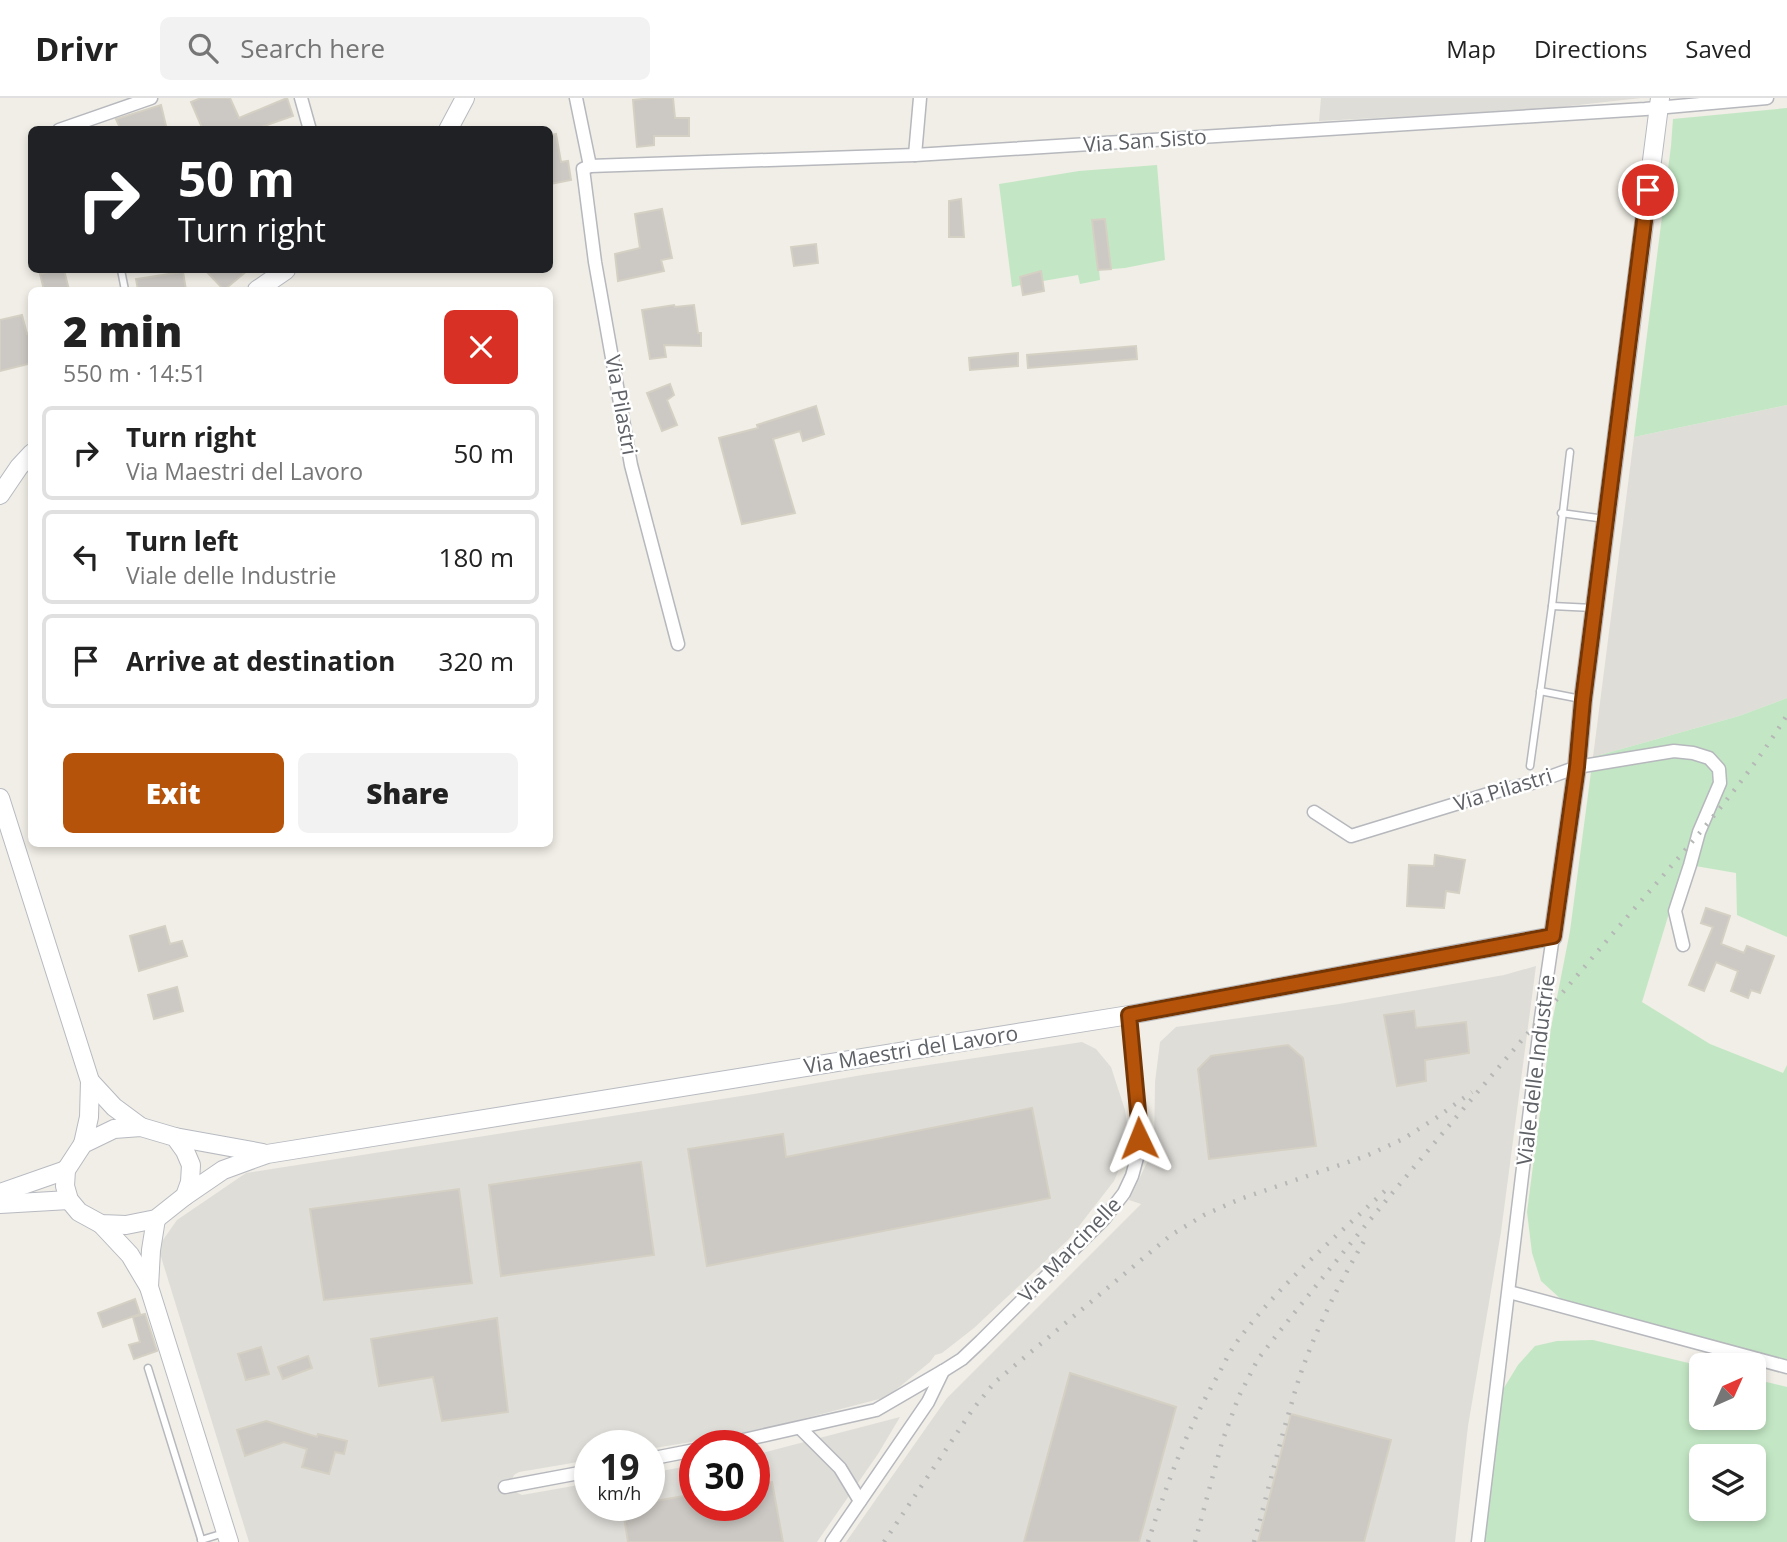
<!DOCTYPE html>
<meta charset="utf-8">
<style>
:root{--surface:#fff;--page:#f2f2f2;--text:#222;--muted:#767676;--line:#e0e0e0;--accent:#b45309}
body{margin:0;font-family:"Open Sans",sans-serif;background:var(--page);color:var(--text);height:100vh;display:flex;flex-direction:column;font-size:26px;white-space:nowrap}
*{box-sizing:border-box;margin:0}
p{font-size:23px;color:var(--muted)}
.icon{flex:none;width:38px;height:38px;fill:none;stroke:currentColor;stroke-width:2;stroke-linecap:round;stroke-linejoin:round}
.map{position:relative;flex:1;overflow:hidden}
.drawer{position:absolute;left:28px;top:189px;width:525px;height:560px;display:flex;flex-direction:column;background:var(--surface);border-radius:10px;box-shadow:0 4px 10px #0003}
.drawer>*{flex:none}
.guide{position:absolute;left:28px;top:28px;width:525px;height:147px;border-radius:10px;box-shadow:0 4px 10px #0003;background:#202124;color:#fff;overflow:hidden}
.needle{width:46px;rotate:45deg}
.buttons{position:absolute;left:1689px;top:1255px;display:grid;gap:14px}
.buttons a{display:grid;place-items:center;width:77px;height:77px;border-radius:10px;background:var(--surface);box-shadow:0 4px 10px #0003;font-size:35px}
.speed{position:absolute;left:574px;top:1332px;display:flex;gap:14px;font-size:35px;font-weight:700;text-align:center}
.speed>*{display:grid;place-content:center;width:91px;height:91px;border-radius:50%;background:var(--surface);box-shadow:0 4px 10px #0003;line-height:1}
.speed small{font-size:18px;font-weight:400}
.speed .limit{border:10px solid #d22;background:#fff;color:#111}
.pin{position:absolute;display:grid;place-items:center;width:60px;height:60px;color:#fff;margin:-30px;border:4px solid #fff;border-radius:50%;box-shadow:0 2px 7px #0007}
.me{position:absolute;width:77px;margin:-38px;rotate:358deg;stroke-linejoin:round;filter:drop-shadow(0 0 5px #0008)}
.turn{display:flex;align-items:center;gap:24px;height:147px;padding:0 35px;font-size:32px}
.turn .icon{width:91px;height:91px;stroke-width:2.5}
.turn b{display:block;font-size:49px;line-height:60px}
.round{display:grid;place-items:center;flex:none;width:74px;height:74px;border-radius:10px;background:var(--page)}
.overview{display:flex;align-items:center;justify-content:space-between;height:119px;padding:0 35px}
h1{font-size:42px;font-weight:800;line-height:52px}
.action{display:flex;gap:14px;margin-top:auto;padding:14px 35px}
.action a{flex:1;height:80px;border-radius:10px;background:var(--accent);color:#fff;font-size:28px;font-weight:800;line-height:80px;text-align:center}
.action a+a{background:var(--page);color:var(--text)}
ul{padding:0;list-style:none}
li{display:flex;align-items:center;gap:21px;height:94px;margin:0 14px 10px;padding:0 21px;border:4px solid var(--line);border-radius:10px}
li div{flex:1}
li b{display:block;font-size:26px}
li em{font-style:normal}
header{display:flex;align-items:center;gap:42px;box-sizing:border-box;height:98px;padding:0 35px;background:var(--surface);border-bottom:2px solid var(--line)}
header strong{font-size:33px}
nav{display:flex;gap:38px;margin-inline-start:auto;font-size:24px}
.search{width:490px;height:63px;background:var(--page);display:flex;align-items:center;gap:18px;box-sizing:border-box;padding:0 24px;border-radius:10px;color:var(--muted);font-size:26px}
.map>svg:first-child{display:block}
.industrial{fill:#dfddd8}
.green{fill:#c3e7c4;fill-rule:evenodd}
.building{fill:#ccc8c3;stroke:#d5d0c4;stroke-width:2}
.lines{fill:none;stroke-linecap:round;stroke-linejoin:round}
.lane-casing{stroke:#b6b8bd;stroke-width:9}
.street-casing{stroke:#b6b8bd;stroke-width:15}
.secondary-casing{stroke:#b7bac0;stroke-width:20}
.lane{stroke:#fff;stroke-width:6}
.street{stroke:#fff;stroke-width:12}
.secondary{stroke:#fff;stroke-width:18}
.rail{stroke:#b6b7b7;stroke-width:4.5;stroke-dasharray:2 9;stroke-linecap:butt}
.route-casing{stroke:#753606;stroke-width:18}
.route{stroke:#b45309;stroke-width:12}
.labels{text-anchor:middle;stroke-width:5;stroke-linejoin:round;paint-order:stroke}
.street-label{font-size:21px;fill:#5e6166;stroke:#fff}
</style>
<header>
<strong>Drivr</strong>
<div class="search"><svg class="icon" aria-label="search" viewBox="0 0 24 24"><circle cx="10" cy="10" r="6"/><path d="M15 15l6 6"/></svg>Search here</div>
<nav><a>Map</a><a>Directions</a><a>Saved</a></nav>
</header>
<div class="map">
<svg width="1787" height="1444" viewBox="0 0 1787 1444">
<rect width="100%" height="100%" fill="#f0eee6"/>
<g class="industrial">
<path d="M 1321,0 L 1641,0 L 1533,12 L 1319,23 Z"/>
<path d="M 1787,307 L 1787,600 L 1739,618 L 1593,659 L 1634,339 Z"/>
<path d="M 1536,868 L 1501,1134 L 1468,1328 L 1455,1444 L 846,1444 L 947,1300 L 1141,1106 L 1129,1102 L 1154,1050 L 1155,984 L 1160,944 L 1176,929 L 1339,906 L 1504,877 Z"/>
<path d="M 1082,944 L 1096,951 L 1111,969 L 1125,1012 L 1130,1046 L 1114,1083 L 1069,1141 L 974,1230 L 942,1255 L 935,1257 L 930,1264 L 887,1299 L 756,1333 L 649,1351 L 649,1348 L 590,1348 L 590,1362 L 519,1374 L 514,1377 L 511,1384 L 514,1393 L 522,1397 L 590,1385 L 590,1407 L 649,1407 L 649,1375 L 695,1367 L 695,1407 L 754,1407 L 754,1357 L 900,1319 L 878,1356 L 817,1444 L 249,1444 L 158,1149 L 177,1122 L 246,1075 L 754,996 L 862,977 Z"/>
</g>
<g class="green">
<path d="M 1787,10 L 1787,307 L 1634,339 L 1671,48 L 1673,21 Z"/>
<path d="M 1157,67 L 1165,162 L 1125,170 L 1099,172 L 1100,182 L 1080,186 L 1078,177 L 1043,183 L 1044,193 L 1023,197 L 1021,187 L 1012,189 L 999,86 L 1079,73 Z"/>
<path d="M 1787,600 L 1787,839 L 1737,817 L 1736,775 L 1684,766 L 1642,904 L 1710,946 L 1783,975 L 1787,967 L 1787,1265 L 1594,1218 L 1562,1202 L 1541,1183 L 1532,1155 L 1527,1114 L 1551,930 L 1570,833 L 1593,659 L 1739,618 Z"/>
<path d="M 1593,1242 L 1701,1268 L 1701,1320 L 1754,1320 L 1754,1281 L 1787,1289 L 1787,1444 L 1483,1444 L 1502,1293 L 1518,1267 L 1535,1248 L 1557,1243 ZM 1701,1358 L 1754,1358 L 1754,1410 L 1701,1410 Z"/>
</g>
<g class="building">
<path d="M 201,0 L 230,0 L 239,20 L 287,0 L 293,18 L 264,28 L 265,32 L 203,32 L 191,4 Z"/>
<path d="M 653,0 L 673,0 L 675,20 L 689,20 L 689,38 L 654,38 L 654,47 L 637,49 L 633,2 Z"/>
<path d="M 161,7 L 167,32 L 121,32 L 116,21 Z"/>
<path d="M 556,36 L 561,64 L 568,63 L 571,82 L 550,86 L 550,37 Z"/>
<path d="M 961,101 L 964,139 L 949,139 L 949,103 Z"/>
<path d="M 662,111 L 672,160 L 661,162 L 664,173 L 618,183 L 615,156 L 640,150 L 635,116 Z"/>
<path d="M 1105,121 L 1111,171 L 1098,172 L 1092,122 Z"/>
<path d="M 816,146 L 818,165 L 794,168 L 791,149 Z"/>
<path d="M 56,172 L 64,172 L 69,192 L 44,192 L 40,176 Z"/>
<path d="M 205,172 L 248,172 L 224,192 Z"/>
<path d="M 1041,173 L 1044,193 L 1023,197 L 1020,179 Z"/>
<path d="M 183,174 L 186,192 L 138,192 L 136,181 Z"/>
<path d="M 674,207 L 675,209 L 694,207 L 698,235 L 701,235 L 701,248 L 664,247 L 666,259 L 650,261 L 642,212 Z"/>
<path d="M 22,217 L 27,236 L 32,235 L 32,265 L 0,273 L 0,222 Z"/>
<path d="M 1136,248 L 1137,261 L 1028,270 L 1027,257 Z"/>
<path d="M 1018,255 L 1018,268 L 970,272 L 969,260 Z"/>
<path d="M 670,286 L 674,297 L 667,302 L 677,327 L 662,333 L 647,295 Z"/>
<path d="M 816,308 L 824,336 L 803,343 L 800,333 L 773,341 L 795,415 L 742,426 L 719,340 L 758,330 L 757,327 Z"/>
<path d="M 1435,757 L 1465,762 L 1459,795 L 1446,793 L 1444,810 L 1407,808 L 1409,767 L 1434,768 Z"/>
<path d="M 1706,810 L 1730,818 L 1721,846 L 1744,855 L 1747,848 L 1774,858 L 1760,895 L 1751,892 L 1748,900 L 1731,893 L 1738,873 L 1716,864 L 1704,893 L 1689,887 L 1713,829 L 1701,825 Z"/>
<path d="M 165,828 L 170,846 L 182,843 L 187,858 L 139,873 L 130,838 Z"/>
<path d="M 177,889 L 183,913 L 154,921 L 148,897 Z"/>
<path d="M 1414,913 L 1416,930 L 1466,924 L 1469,955 L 1425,962 L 1426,983 L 1397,988 L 1384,917 Z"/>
<path d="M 1288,947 L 1303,960 L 1316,1048 L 1209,1061 L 1198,971 L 1211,958 Z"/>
<path d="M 1032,1010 L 1050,1100 L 707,1168 L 688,1051 L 783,1036 L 786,1059 Z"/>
<path d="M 641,1064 L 654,1157 L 501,1178 L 489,1087 Z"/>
<path d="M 459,1091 L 472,1185 L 324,1202 L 310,1111 Z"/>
<path d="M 135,1201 L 140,1216 L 103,1229 L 98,1215 Z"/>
<path d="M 145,1216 L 157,1253 L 134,1261 L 129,1247 L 140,1244 L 133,1219 Z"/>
<path d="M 497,1220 L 508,1314 L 442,1323 L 433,1279 L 379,1288 L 371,1241 Z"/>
<path d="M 261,1249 L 269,1276 L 246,1282 L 238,1256 Z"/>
<path d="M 308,1258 L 312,1270 L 283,1281 L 278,1269 Z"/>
<path d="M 1070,1275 L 1176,1309 L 1139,1444 L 1024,1444 Z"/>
<path d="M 1291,1316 L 1391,1342 L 1364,1444 L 1258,1444 Z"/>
<path d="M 266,1323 L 317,1339 L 318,1336 L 347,1343 L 344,1356 L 335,1354 L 329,1376 L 302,1369 L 307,1351 L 284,1344 L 245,1358 L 237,1332 Z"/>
<path d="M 772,1384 L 783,1444 L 628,1444 L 622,1407 L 649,1407 L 649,1404 L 695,1396 L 695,1407 L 754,1407 L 754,1387 Z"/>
</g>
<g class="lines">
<defs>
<g id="lane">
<path d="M 121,172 L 125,192"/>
<path d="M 1561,415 L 1605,421"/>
<path d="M 1552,508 L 1593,510"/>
<path d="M 1540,593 L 1581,601"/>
<path d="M 1530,668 L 1552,508 L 1570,354"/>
<path d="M 148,1270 L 202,1444"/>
<path d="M 201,1442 L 224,1435"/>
</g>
<g id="street">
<path d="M 301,0 L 310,32"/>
<path d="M 576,0 L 590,68"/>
<path d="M 59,32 L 151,0"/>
<path d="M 915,57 L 920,0"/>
<path d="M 590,68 L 915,57 L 1645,11 L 1767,0"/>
<path d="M 590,68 L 583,71 L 595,164 L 631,367 L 678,546"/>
<path d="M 1314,714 L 1351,738 L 1498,693 L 1536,684 L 1577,669 L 1674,653 L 1693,655 L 1709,660 L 1719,671 L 1720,685 L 1699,734 L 1690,767 L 1675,813 L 1683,847"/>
<path d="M 1509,1194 L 1787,1269"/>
<path d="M 800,1330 L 840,1370 L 860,1403"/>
<path d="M 717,1348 L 876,1312 L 943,1273"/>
<path d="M 649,1361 L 695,1352"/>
<path d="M 505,1389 L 590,1373"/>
<path d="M 832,1444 L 928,1304 L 943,1273 L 962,1261 L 981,1243 L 1104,1121 L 1124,1095 L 1132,1078 L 1138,1056 L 1139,1024 L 1129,917"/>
<path d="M 1478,1444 L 1541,920 L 1553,838"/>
</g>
<g id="secondary">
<path d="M 448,32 L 465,0"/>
<path d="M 257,192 L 286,172"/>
<path d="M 0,397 L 19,369 L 32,355"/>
<path d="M 0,700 L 90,983 L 89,1019 L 83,1046"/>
<path d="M 90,983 L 114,1009 L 141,1029"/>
<path d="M 141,1029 L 175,1039 L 185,1053 L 191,1067 L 190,1084 L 185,1098 L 156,1121 L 126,1127 L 101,1126 L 79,1114 L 69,1102 L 65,1088 L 66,1072 L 83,1046 L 114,1031 Z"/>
<path d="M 175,1039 L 263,1055"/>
<path d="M 0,1095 L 66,1072"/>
<path d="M 185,1098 L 223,1072 L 267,1056 L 1129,917 L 1553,838 L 1577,669 L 1583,602 L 1660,0"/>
<path d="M 0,1106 L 69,1102"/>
<path d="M 101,1126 L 130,1157 L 149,1189 L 229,1444"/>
<path d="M 149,1189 L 151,1152 L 156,1121"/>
</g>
</defs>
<use href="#lane" class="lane-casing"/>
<use href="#street" class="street-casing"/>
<use href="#secondary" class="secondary-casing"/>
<use href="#lane" class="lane"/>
<use href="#street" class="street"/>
<use href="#secondary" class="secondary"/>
<g class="rail">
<path d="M 884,1444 L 973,1311 L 995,1284 L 1171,1137 L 1204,1117 L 1240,1101 L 1366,1058 L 1403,1041 L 1436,1020 L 1472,994"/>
<path d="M 1148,1444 C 1168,1383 1186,1333 1218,1277 C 1224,1266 1229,1255 1236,1245 C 1280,1185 1336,1139 1389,1089"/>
<path d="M 1195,1444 L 1222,1344 L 1239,1298 L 1258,1261 C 1367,1121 1484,987 1598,853 C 1661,778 1736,700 1787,617"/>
<path d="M 1254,1444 C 1267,1397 1278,1350 1292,1304 C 1307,1248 1335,1193 1364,1143"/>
</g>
</g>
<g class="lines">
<defs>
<path id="route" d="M 1139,1040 L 1139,1024 L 1129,917 L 1553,838 L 1577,669 L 1583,602 L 1648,92"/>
</defs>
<use href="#route" class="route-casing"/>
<use href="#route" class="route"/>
</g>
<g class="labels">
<g class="street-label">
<text transform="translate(1145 43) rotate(-4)" y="7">Via San Sisto</text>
<text transform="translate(621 307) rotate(80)" y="7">Via Pilastri</text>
<text transform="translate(1503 692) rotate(-17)" y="7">Via Pilastri</text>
<text transform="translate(911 952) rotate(-9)" y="7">Via Maestri del Lavoro</text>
<text transform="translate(1536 972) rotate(-83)" y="7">Viale delle Industrie</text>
<text transform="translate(1070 1152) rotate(-46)" y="7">Via Marcinelle</text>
</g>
</g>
</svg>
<div class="buttons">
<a><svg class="needle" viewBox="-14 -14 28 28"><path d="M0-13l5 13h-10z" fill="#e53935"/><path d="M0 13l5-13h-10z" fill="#767676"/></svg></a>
<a><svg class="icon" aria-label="layers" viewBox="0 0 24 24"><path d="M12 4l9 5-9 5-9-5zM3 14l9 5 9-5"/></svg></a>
</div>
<div class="speed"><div>19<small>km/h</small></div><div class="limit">30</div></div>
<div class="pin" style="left:1648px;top:92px;background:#d93025"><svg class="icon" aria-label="arrive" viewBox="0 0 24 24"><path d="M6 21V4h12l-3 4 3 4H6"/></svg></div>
<svg class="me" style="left:1139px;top:1040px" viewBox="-20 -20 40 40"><path d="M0-17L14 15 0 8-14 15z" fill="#b45309" stroke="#fff" stroke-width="4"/></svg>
<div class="guide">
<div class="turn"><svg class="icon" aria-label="right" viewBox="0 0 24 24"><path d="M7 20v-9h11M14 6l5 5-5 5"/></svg><div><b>50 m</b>Turn right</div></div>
</div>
<section class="drawer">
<div class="overview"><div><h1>2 min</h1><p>550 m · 14:51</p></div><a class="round" style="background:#d93025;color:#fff"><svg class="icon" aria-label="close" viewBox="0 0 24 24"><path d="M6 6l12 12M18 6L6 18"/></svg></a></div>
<ul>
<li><svg class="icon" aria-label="right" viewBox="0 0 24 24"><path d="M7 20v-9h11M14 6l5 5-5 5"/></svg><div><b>Turn right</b><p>Via Maestri del Lavoro</p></div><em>50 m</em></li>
<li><svg class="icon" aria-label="left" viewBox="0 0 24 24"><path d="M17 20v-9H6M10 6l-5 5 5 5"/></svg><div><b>Turn left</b><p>Viale delle Industrie</p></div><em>180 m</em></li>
<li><svg class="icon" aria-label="arrive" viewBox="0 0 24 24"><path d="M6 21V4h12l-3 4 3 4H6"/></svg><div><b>Arrive at destination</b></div><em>320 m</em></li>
</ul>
<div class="action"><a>Exit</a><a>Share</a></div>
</section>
</div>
